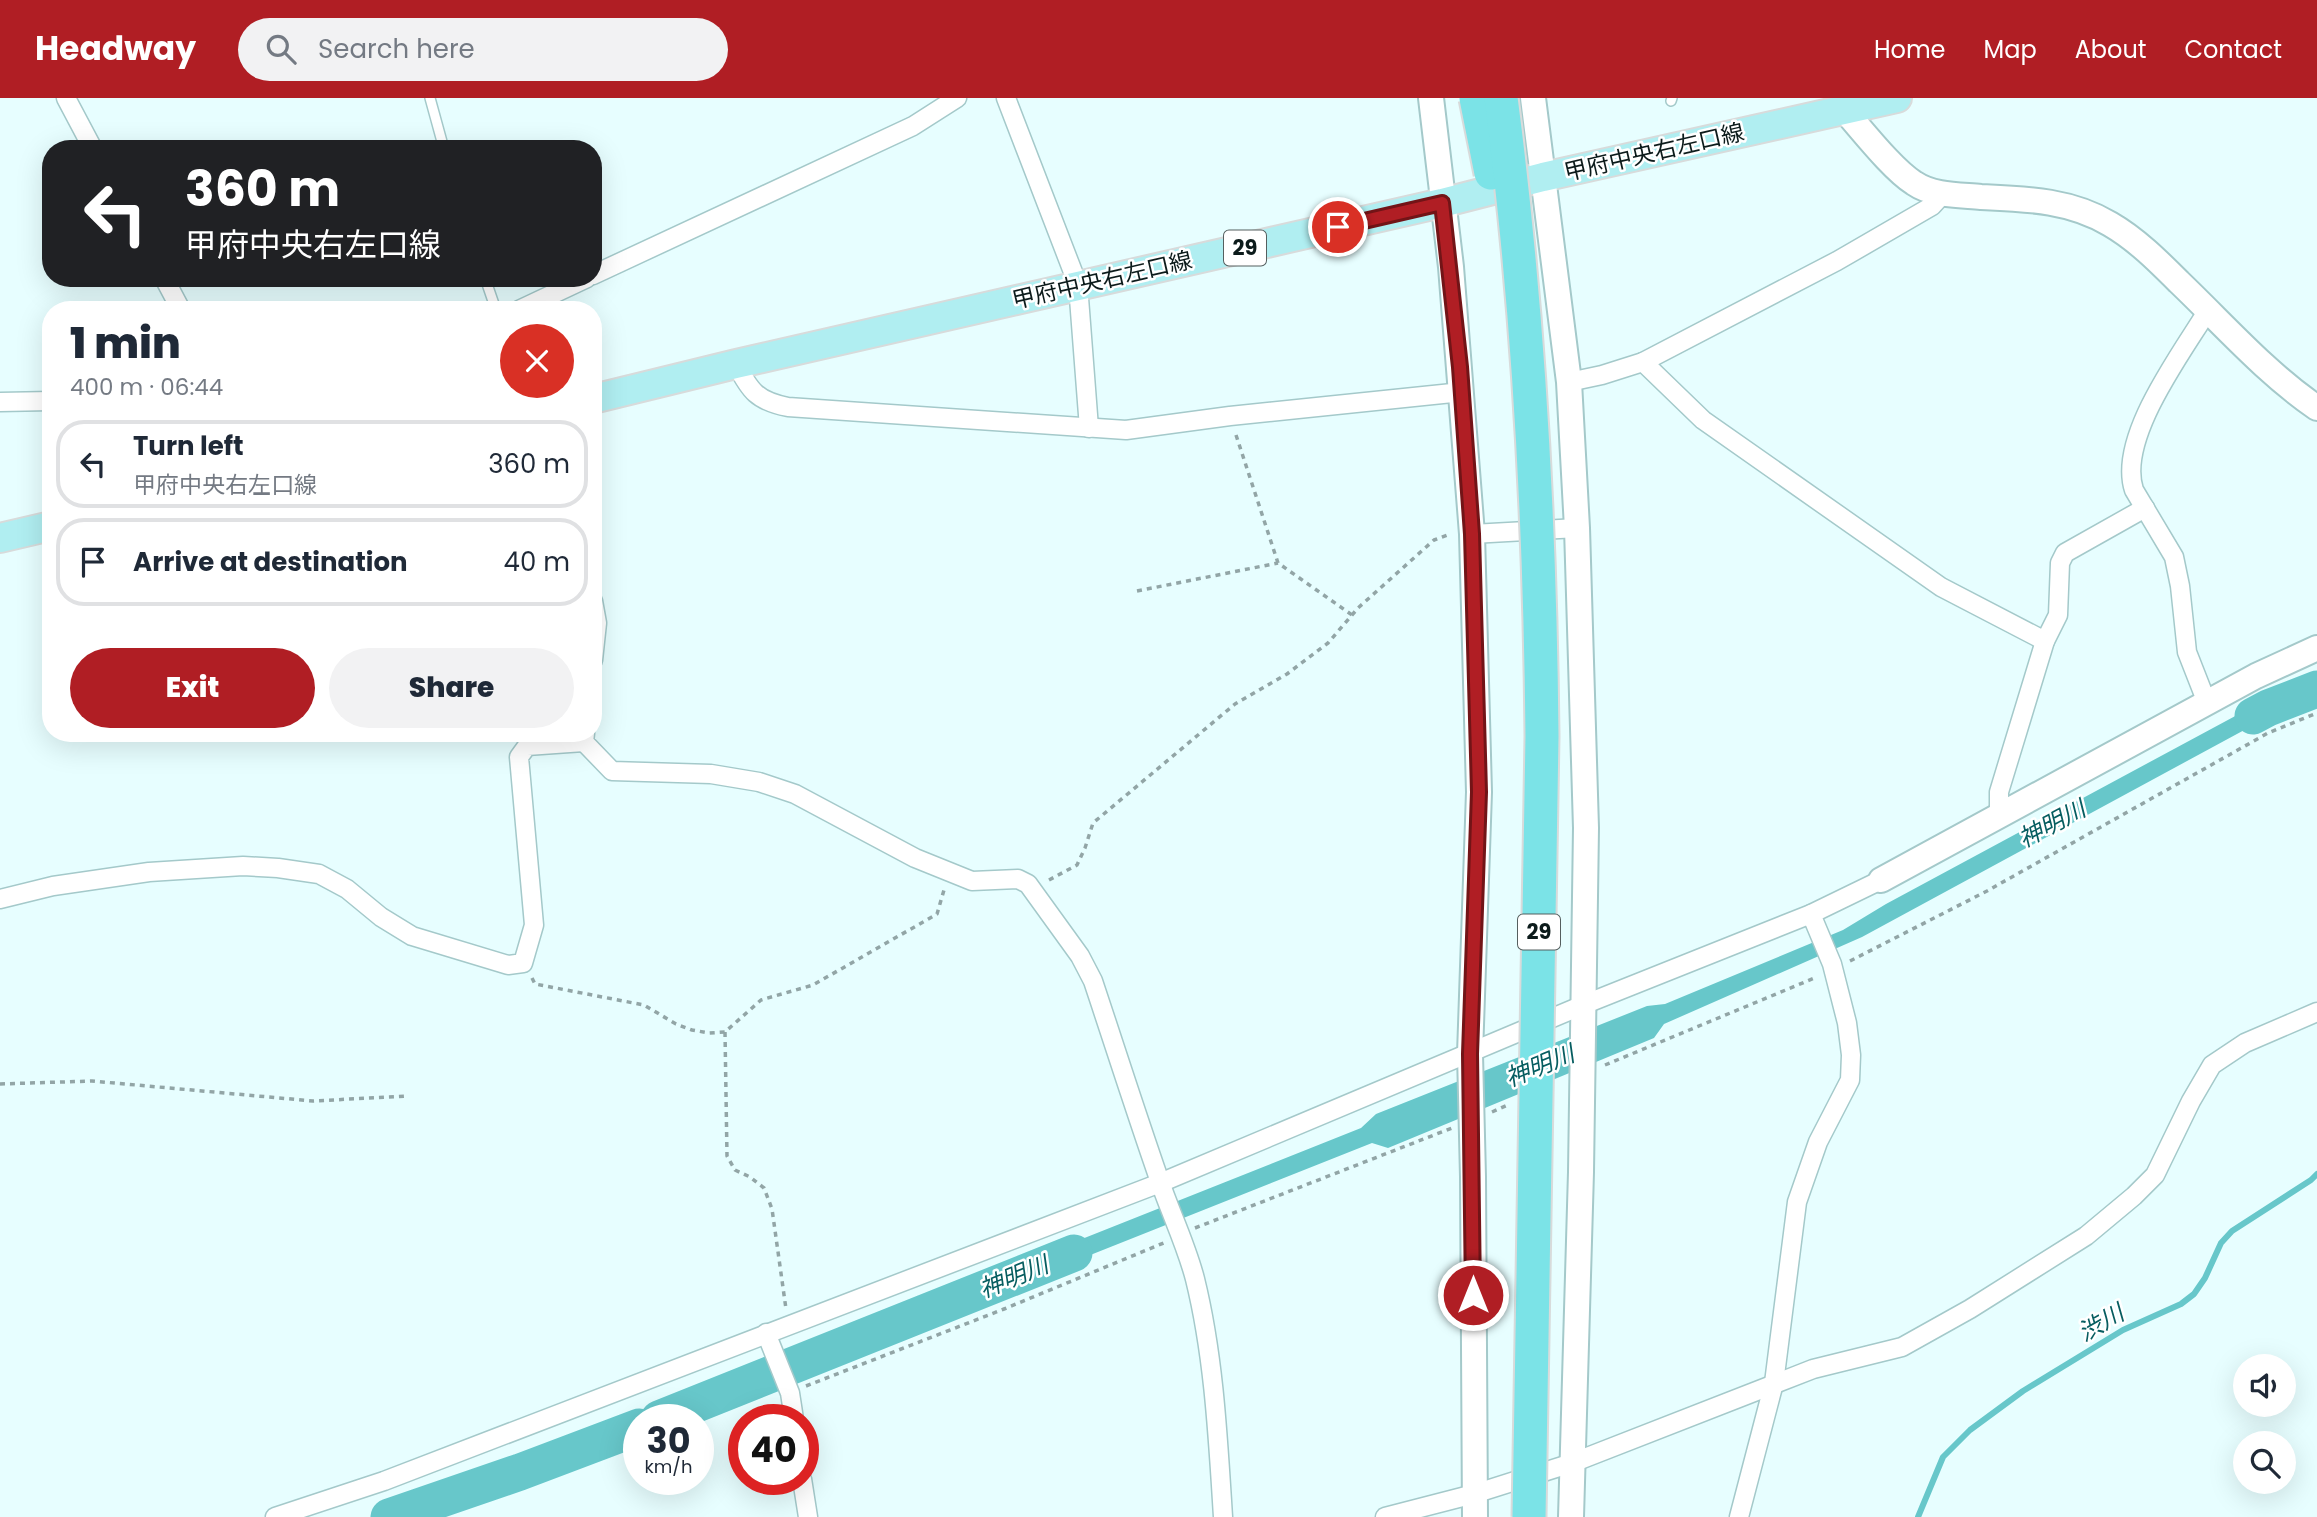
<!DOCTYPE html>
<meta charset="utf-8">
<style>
:root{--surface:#fff;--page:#f2f2f3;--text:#1f2937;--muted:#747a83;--line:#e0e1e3;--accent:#b01e24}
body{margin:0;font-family:Poppins,"Noto Sans JP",sans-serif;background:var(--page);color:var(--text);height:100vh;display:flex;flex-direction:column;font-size:26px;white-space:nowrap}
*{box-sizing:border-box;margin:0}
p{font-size:23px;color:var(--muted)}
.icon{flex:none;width:38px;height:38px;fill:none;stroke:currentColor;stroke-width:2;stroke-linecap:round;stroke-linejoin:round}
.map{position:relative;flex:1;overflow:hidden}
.side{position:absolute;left:42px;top:203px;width:560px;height:441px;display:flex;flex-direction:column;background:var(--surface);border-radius:28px;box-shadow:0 7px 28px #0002}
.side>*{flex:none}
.guide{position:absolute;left:42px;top:42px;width:560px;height:147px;border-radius:28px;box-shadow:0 7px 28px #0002;background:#202124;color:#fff;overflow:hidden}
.buttons{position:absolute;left:2233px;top:1256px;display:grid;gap:14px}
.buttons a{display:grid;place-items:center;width:63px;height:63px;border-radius:50%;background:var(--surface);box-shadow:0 7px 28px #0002;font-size:35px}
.speed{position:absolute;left:623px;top:1306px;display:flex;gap:14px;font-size:35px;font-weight:700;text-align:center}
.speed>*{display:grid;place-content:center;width:91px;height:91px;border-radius:50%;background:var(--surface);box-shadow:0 7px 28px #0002;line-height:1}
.speed small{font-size:18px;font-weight:400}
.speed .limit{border:10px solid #d22;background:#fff;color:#111}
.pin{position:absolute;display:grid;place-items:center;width:60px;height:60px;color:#fff;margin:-30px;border:4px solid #fff;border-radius:50%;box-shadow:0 2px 7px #0007}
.me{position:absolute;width:77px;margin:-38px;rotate:0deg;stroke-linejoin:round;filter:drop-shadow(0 0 5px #0008)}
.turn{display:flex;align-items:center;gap:24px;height:147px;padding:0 28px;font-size:32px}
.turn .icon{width:91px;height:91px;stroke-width:2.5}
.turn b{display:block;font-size:49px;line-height:60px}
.round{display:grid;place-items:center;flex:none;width:74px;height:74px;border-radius:37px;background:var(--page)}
.head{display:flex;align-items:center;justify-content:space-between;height:119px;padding:0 28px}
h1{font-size:42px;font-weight:800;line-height:52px}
.cta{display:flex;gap:14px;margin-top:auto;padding:14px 28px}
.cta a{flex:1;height:80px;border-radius:42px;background:var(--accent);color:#fff;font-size:28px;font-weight:800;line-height:80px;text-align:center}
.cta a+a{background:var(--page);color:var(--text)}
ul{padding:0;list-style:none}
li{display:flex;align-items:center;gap:21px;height:88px;margin:0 14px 10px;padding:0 14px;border:4px solid var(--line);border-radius:28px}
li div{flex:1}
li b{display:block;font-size:26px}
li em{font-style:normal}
header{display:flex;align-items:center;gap:42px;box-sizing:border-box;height:98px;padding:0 35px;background:var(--accent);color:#fff}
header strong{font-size:33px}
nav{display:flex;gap:38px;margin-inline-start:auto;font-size:24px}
.search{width:490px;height:63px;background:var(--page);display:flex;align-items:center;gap:18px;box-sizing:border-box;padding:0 24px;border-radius:38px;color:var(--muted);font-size:26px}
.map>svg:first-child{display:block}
.water{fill:#67c7ca}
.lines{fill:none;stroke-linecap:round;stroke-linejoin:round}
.stream{stroke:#67c7ca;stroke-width:6}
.river{stroke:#67c7ca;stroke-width:37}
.lane-casing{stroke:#a4c9ca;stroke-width:12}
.street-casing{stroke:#a4c9ca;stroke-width:21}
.secondary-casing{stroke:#a4c9ca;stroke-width:28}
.primary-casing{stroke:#d8dbdb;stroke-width:32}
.path{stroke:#92a5a6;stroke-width:3.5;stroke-dasharray:5 5;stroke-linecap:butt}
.lane{stroke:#fff;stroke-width:9}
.street{stroke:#fff;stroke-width:18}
.secondary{stroke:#fff;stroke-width:24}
.primary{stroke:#b0eef1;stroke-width:28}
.highway-bridge-casing{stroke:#d8dbdb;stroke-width:37;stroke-linecap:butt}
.highway-bridge{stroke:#7be3e7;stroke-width:33}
.route-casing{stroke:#721417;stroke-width:18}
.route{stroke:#b01e24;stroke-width:12}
.labels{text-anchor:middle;stroke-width:5;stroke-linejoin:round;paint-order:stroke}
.shield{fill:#fff;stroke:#555f5f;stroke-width:2}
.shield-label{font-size:21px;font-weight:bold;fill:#0c1b1b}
.street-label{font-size:23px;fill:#0c1b1b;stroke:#fff}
.water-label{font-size:24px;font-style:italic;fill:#065d60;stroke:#fff}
</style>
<header>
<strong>Headway</strong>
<div class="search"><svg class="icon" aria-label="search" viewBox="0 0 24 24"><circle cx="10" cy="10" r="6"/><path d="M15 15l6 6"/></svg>Search here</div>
<nav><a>Home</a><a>Map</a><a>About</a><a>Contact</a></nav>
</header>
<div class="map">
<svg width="2317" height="1419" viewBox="0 0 2317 1419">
<rect width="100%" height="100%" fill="#e7feff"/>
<path class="water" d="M 2293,590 L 2301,607 L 2248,630 L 1862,839 L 1664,926 L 1654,940 L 1388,1050 L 1372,1045 L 1030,1181 L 1024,1164 L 1361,1030 L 1376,1016 L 1647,908 L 1665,906 L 1843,832 L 1886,806 L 2252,609 Z"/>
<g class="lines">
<path class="stream" d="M 1918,1419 L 1943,1359 L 1970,1332 L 2023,1293 L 2123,1232 L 2181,1206 L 2194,1196 L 2205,1180 L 2221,1145 L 2232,1133 L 2311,1082 L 2317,1076"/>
<g class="river">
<path d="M 2253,618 L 2268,610 L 2317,591"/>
<path d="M 659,1321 L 1074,1155"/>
<path d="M 389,1419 L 520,1374 L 639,1329"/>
</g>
<defs>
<g id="lane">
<path d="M 430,0 L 444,51"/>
<path d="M 1671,3 L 1672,0"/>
<path d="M 485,180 L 496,212"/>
</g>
<g id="street">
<path d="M 66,0 L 93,51"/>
<path d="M 1006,0 L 1078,187 L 1089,330"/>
<path d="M 593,177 L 913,28 L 957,0"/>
<path d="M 164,180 L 181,212"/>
<path d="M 519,212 L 587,180"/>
<path d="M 1643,264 L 1703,322 L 1941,489 L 2045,543"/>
<path d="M 736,266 C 750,293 757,303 788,309 L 1126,332 L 1230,318 L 1462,294"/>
<path d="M 1569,284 L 1602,277 L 1643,264 L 1837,163 L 1932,108 L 1943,96"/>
<path d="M 0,304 L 51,303"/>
<path d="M 1472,436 L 1577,430"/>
<path d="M 593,503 L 597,525 L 593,562"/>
<path d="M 2207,605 L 2187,554 L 2180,488 L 2174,459 L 2134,392 C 2117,340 2182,255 2208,212"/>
<path d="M 585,635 L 584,644 L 612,673 L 711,676 L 759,684 L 795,696 L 915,760 L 972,783 L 1018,781 L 1028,786 L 1080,858 L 1093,883 C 1115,949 1136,1015 1159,1081 C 1170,1114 1186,1146 1195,1181 C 1214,1258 1218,1340 1223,1419"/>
<path d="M 1999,717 L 1999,694 L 2045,543 L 2058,517 L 2060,465 L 2065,455 L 2145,410"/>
<path d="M 0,801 L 53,788 L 149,774 L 243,768 L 278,770 L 319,776 L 347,791 L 381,819 L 412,838 L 508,867 L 523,865 L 534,827 L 519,659 L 527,648 L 584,644"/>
<path d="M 766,1235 L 790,1295 L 794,1321"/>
<path d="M 802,1381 L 808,1419"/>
<path d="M 275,1419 L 384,1383 L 1160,1085 L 1583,907 L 1811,816 L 1881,782"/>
<path d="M 1385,1419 L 1474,1396 L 1572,1365 L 1813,1271 L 1902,1249 L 1970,1211 L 2086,1138 L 2134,1098 L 2155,1077 L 2191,1003 L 2212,967 L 2245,945 L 2317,914"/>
<path d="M 1739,1419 L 1774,1285 L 1797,1104 L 1818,1044 L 1850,982 L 1851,957 L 1847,925 L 1832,866 L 1811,816"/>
</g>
<g id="secondary">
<path d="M 1431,0 L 1451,169 L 1472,436 L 1479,694 L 1470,956 L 1473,1079 L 1475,1419"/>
<path d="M 1533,0 L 1569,284 L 1577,430 L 1586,730 L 1581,1074 L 1571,1419"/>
<path d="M 1844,12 C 1862,32 1892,71 1914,85 C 1933,98 1959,97 1981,99 C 2026,101 2070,102 2110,126 C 2136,141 2158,163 2179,184 C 2224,227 2266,275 2317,310"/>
<path d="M 1881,782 L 2256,578 L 2317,550"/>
</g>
<g id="primary">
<path d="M 593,301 L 736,266 L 1442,105 L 1543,79 L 1897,0"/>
<path d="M 0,440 L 51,428"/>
</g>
</defs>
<use href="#lane" class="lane-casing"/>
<use href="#street" class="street-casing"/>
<use href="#secondary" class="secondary-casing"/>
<use href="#primary" class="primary-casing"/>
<g class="path">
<path d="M 1236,337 L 1278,465 L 1352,517"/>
<path d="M 1137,493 L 1278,465"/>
<path d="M 1049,782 L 1077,767 L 1085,750 L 1093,725 L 1235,606 L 1287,576 L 1328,545 L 1358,510 L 1434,442 L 1450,436"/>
<path d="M 1850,863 L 1987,793 L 2268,635 L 2317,615"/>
<path d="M 532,880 L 535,886 L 644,907 L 676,926 L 692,932 L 709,935 L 725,934 L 761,902 L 813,887 L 937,816 L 944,792"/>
<path d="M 725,934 L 727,1058 L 735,1072 L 750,1079 L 764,1090 L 772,1111 L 786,1211"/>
<path d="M 1605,967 L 1817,879"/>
<path d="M 0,986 L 92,983 L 313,1003 L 408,998"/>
<path d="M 1492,1014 L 1510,1006"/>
<path d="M 1195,1130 L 1452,1030"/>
<path d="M 806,1288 L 1004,1211 L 1166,1144"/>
</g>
<use href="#lane" class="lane"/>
<use href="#street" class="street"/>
<use href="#secondary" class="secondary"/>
<use href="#primary" class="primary"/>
<defs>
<g id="highway-bridge">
<path d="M 1476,0 L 1491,75"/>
<path d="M 1501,0 C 1529,212 1540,425 1542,638 L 1529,1419"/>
</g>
</defs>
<use href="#highway-bridge" class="highway-bridge-casing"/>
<use href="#highway-bridge" class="highway-bridge"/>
</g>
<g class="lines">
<defs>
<path id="route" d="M 1338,129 L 1442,105 L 1460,269 L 1472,436 L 1479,694 L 1470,956 L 1473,1197"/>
</defs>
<use href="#route" class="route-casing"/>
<use href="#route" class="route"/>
</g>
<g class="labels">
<g class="shield">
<rect x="1224" y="132.5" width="42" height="35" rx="5"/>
<rect x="1518" y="816.5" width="42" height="35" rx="5"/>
</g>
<g class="shield-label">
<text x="1245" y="157">29</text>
<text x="1539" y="841">29</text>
</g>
<g class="street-label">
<text transform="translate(1654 54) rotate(-13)" y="8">甲府中央右左口線</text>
<text transform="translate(1102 182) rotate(-13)" y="8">甲府中央右左口線</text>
</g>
<g class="water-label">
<text transform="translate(2052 726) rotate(-28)" y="8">神明川</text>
<text transform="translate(1540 968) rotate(-22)" y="8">神明川</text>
<text transform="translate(1014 1179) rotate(-22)" y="8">神明川</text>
<text transform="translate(2101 1225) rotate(-30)" y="8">渋川</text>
</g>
</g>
</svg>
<div class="buttons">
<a><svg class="icon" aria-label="sound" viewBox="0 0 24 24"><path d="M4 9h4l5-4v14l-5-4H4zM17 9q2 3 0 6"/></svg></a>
<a><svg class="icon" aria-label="search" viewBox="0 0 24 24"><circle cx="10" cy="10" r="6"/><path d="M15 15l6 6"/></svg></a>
</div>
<div class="speed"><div>30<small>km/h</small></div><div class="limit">40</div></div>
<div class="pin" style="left:1338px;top:129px;background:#d93025"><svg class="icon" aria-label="arrive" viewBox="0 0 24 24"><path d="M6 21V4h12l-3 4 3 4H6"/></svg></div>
<svg class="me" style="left:1473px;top:1197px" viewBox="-20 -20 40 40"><circle r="17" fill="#b01e24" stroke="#fff" stroke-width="3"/><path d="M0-11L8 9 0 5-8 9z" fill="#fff"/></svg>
<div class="guide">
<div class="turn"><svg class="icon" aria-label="left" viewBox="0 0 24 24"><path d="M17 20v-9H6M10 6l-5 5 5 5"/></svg><div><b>360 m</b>甲府中央右左口線</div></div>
</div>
<section class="side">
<div class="head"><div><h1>1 min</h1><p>400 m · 06:44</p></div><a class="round" style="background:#d93025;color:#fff"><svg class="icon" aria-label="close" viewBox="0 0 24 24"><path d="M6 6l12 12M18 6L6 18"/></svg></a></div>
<ul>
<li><svg class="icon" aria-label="left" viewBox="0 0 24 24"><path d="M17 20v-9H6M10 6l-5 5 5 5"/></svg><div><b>Turn left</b><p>甲府中央右左口線</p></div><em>360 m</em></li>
<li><svg class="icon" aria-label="arrive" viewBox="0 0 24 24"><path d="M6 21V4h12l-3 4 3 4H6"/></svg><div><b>Arrive at destination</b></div><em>40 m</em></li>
</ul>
<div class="cta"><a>Exit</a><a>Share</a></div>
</section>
</div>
